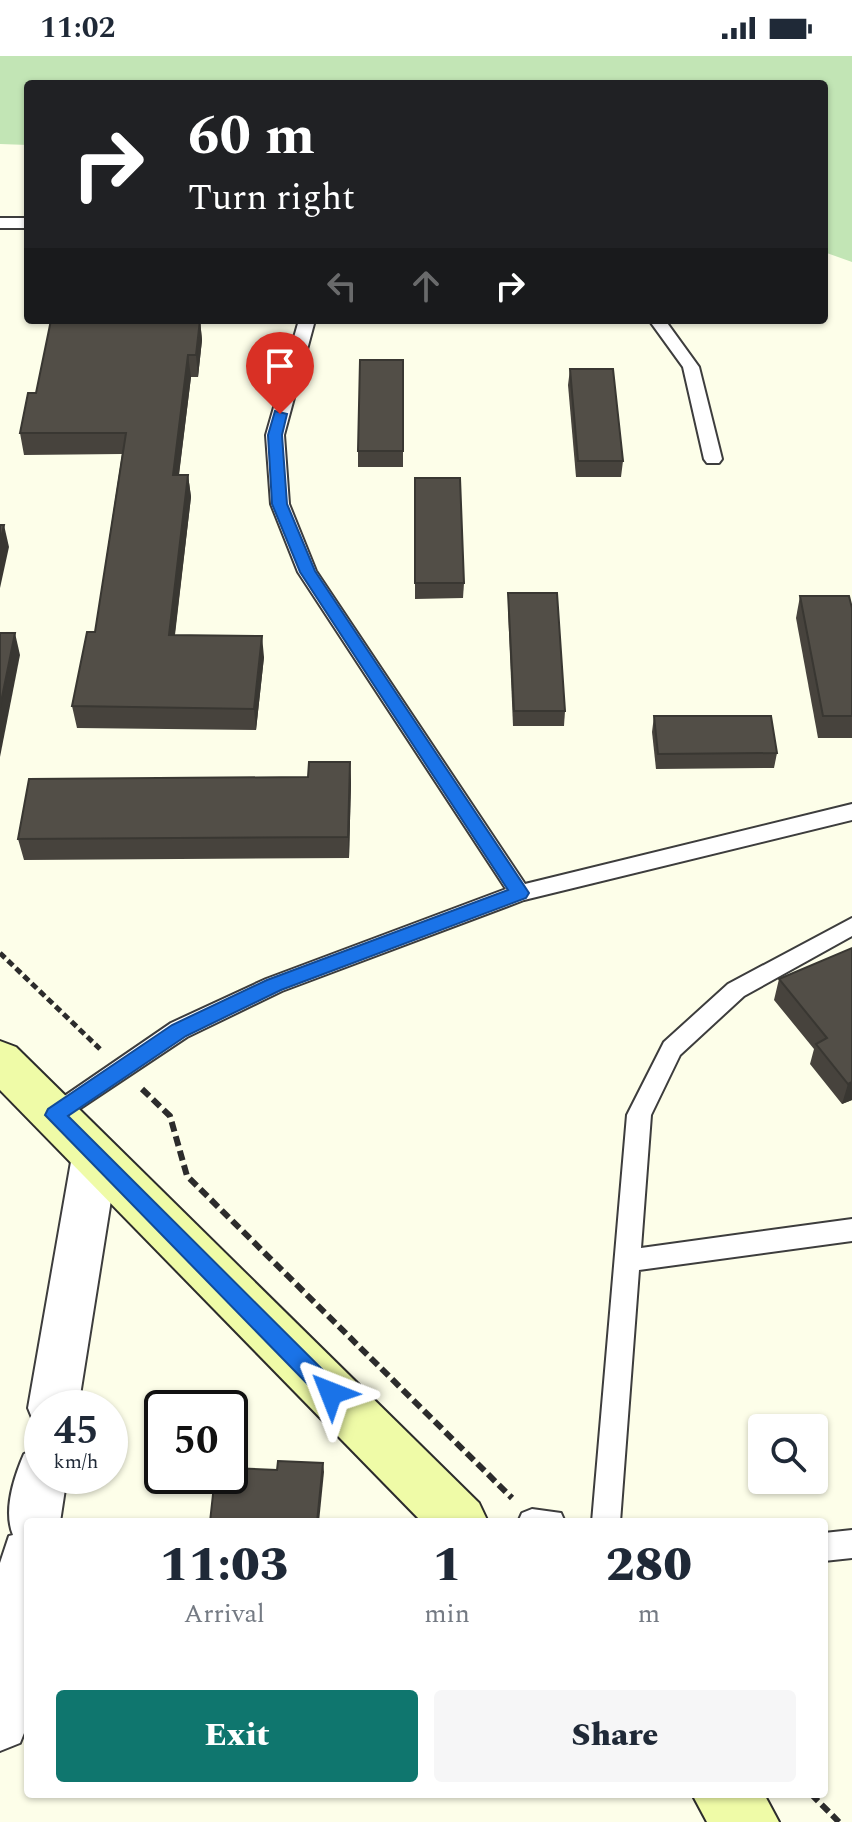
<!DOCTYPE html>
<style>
:root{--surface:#fff;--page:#f6f6f7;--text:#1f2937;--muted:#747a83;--accent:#0f766e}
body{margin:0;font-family:Spectral,serif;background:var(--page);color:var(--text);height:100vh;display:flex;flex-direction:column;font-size:30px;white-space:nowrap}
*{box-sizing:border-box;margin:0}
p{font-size:26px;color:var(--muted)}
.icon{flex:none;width:44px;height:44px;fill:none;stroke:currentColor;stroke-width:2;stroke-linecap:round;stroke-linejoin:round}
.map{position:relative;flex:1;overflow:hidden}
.details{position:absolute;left:24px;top:1462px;width:804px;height:280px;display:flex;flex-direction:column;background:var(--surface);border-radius:8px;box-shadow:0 2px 6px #0004}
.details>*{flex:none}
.banner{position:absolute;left:24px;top:24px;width:804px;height:244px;border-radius:8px;box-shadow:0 2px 6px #0004;background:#202124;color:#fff;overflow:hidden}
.buttons{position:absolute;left:748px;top:1358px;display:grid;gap:16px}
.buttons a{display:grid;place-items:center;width:80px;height:80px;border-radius:8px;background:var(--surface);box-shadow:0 2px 6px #0004;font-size:40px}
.speed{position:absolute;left:24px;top:1334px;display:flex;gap:16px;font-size:40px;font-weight:700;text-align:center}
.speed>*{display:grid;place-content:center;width:104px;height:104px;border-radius:50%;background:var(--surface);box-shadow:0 2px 6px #0004;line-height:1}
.speed small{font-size:20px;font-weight:400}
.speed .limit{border:4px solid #111;border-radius:12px;background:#fff;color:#111}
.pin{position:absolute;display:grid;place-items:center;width:68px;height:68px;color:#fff;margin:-82px -34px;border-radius:50% 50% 50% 0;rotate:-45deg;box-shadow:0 0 8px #0007}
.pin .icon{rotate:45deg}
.me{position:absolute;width:88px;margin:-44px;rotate:315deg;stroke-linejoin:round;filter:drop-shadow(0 0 6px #0008)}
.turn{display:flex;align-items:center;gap:28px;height:168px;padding:0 32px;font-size:36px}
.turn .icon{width:104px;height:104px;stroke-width:2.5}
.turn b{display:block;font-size:56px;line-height:68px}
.lanes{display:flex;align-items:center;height:76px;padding:0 32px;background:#0003;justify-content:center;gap:40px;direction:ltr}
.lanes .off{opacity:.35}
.eta{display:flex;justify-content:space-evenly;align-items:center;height:136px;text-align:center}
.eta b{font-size:48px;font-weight:800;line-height:56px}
.cta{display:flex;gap:16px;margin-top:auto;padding:16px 32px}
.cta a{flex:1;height:92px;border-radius:8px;background:var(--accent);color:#fff;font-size:32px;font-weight:800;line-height:92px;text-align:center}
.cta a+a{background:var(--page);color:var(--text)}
.status{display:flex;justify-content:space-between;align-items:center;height:56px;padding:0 40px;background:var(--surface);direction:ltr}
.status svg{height:22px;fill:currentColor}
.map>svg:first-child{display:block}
.green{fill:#c2e5b5}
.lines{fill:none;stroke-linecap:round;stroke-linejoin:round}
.lane-casing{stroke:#3d3d3d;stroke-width:4}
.street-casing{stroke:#3d3d3d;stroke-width:4}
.secondary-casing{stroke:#2c2c2c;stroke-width:4}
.path-far1{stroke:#2c2c2c;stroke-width:5;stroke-dasharray:7 4;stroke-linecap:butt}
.path{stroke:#2c2c2c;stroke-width:6;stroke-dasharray:10 5;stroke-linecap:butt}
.lane{fill:#fff;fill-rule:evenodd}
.street{fill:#fff;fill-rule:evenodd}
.secondary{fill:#effba7;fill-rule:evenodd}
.wall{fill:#47433d}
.shaded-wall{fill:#393732}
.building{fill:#524e47;stroke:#393732;stroke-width:2}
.route{fill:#1a73e8;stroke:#114b97;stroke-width:2}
</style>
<div class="status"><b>11:02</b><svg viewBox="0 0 49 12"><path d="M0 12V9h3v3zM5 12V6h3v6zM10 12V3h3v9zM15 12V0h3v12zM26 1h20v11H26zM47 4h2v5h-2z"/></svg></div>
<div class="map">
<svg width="852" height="1766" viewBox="0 0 852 1766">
<rect width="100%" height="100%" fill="#fdfee9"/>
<path class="green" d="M 0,0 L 852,0 L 852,206 L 824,196 L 824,28 L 28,28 L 28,89 L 0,88 Z"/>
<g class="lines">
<defs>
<g id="lane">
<rect x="0" y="162" width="28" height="10"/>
<path d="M 299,264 L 315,264 L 284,379 L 289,448 L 316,515 L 525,828 L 852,748 L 852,764 L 524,844 L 282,935 L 187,981 L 55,1069 L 47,1066 L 43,1059 L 47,1052 L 171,967 L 266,923 L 506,833 L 298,516 L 271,448 L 266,379 Z"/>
<path d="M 649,264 L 665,264 L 699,311 L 722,403 L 719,407 L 707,407 L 704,403 L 683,311 Z"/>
<path d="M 852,862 L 852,880 L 744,940 L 680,999 L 651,1059 L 641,1192 L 852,1163 L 852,1185 L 639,1214 L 620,1466 L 592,1466 L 627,1059 L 664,986 L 728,928 Z"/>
<path d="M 532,1453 L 561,1457 L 565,1466 L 518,1466 L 522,1457 Z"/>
<path d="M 852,1474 L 852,1502 L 824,1505 L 824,1477 Z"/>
</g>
<g id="street">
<path d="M 95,1080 L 111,1086 L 118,1100 L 78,1352 L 42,1352 L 42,1371 L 35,1369 L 28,1352 L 72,1100 L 79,1086 Z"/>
<path d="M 42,1390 L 42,1420 L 67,1420 L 60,1466 L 28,1466 L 28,1667 L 20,1687 L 0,1695 L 0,1507 L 9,1480 L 13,1479 C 3,1455 14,1421 24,1398 Z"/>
</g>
<g id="secondary">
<path d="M 0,985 L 16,991 L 479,1447 L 488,1466 L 422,1466 L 0,1034 Z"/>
<path d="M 692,1738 L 764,1738 L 779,1766 L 707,1766 Z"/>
</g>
</defs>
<use href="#lane" class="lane-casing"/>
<use href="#street" class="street-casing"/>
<use href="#secondary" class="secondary-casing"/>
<path class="path-far1" d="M 0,897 L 100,993"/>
<g class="path">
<path d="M 142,1033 L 170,1060 L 187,1120 L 512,1442"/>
<path d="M 811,1738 L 839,1766"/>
</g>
<use href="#lane" class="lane"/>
<use href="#street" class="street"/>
<use href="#secondary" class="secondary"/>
</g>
<g class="wall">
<path d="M 28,215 L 28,244 L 25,228 Z"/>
<path d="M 200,264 L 202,284 L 198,321 L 191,321 L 179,419 L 188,419 L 191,441 L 175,579 L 264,601 L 256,674 L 77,672 L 72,650 L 95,576 L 122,398 L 24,399 L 20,377 L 36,337 Z"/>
<path d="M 403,304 L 403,411 L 358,411 L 358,395 Z"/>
<path d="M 570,313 L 623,405 L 621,421 L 576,421 L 568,329 Z"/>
<path d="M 415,422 L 464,527 L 463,542 L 415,543 Z"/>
<path d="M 508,537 L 565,655 L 564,670 L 513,670 L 508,553 Z"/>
<path d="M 800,540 L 852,552 L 852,682 L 818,682 L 796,562 Z"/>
<path d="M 654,660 L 777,697 L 774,712 L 656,713 L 652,676 Z"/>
<path d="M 350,706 L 351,727 L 349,802 L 24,804 L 18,783 L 308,721 Z"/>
<path d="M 852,892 L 852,1044 L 842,1048 L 810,1008 L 814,993 L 774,944 L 779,923 Z"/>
</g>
<g class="shaded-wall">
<path d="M 200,264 L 202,284 L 198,321 L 196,299 Z"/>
<path d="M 188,299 L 191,321 L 176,441 L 173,419 Z"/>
<path d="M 188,419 L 191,441 L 172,601 L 169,579 Z"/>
<path d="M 4,469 L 9,491 L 0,532 L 0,487 Z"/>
<path d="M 15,577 L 20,599 L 0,701 L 0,651 Z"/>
<path d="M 262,580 L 264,601 L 256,674 L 254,653 Z"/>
<path d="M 350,706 L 351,727 L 349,802 L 348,781 Z"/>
<path d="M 852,1026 L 852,1044 L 842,1048 L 848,1028 Z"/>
<path d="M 323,1407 L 324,1416 L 319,1466 L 317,1466 Z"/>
</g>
<g class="building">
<path d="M 51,264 L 200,264 L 196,299 L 188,299 L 173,419 L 188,419 L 169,579 L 262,580 L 254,653 L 72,650 L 87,576 L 95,576 L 126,377 L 20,377 L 28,337 L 36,337 Z"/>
<path d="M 360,304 L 403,304 L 403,395 L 358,395 Z"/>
<path d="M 570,313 L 613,313 L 623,405 L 578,405 Z"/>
<path d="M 415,422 L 460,422 L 464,527 L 415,527 Z"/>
<path d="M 0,469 L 4,469 L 0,487 Z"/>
<path d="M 508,537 L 557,537 L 565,655 L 514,655 Z"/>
<path d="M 800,540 L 849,540 L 852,552 L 852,660 L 823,660 Z"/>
<path d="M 0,577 L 15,577 L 0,651 Z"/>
<path d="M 654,660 L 771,660 L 777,697 L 658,698 Z"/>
<path d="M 309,706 L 350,706 L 348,781 L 18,783 L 29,723 L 308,721 Z"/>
<path d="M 852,892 L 852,1026 L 848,1028 L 816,988 L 827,982 L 779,923 Z"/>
<path d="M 278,1405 L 323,1407 L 317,1466 L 210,1466 L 215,1420 L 230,1420 L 230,1412 L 277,1414 Z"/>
</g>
<path class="route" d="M 275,355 L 287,358 L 282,379 L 287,448 L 315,515 L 529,837 L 526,842 L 281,934 L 186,980 L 68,1060 L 339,1330 L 342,1337 L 339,1344 L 331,1347 L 323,1344 L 45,1059 L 48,1053 L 172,969 L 267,924 L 508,834 L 300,516 L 272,448 L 268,379 Z"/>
</svg>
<div class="buttons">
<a><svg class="icon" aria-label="search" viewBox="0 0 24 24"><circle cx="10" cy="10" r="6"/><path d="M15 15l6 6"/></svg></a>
</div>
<div class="speed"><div>45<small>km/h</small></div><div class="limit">50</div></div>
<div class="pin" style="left:280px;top:358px;background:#d93025"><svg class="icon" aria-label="arrive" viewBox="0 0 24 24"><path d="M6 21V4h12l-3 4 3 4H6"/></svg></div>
<svg class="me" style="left:331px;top:1337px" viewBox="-20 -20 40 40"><path d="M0-17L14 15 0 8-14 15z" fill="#1a73e8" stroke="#fff" stroke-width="4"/></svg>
<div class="banner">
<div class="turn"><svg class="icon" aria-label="right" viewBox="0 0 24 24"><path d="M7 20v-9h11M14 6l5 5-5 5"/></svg><div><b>60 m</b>Turn right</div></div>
<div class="lanes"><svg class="icon off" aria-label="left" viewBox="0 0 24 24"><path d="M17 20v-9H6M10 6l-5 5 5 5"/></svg><svg class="icon off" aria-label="ahead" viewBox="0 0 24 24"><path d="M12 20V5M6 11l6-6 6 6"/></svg><svg class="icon" aria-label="right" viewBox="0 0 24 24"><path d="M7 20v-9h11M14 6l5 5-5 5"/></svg></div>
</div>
<section class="details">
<div class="eta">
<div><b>11:03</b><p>Arrival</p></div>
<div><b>1</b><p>min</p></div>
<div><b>280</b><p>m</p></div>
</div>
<div class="cta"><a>Exit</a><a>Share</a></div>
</section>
</div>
